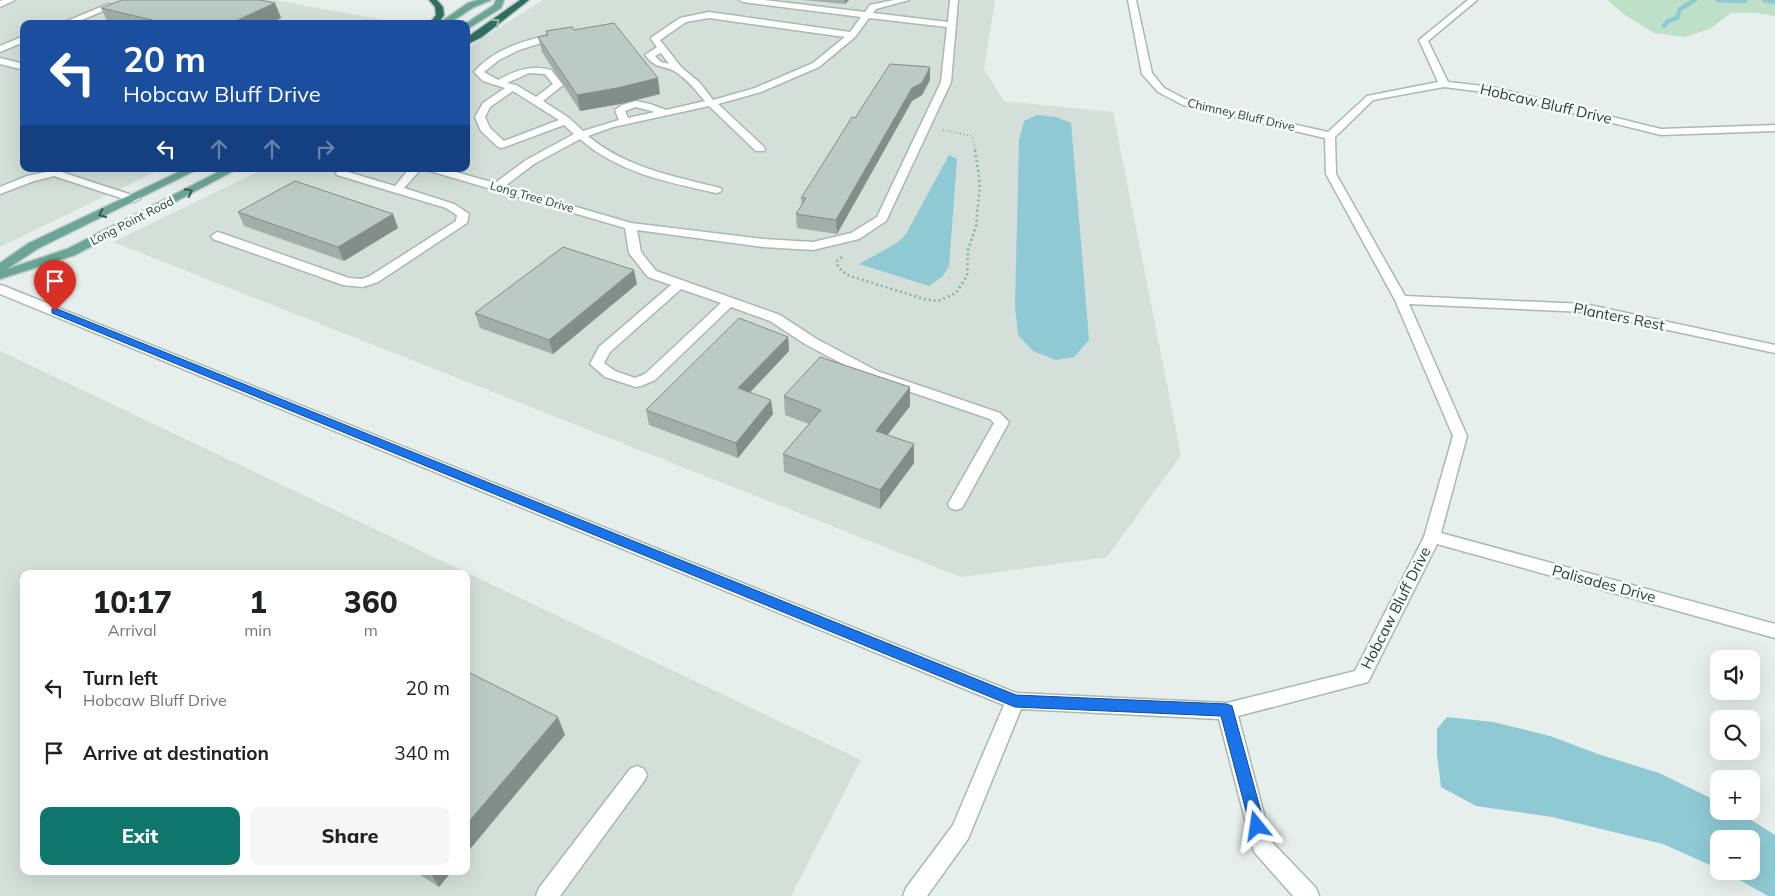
<!DOCTYPE html>
<meta charset="utf-8">
<style>
:root{--surface:#fff;--page:#f6f6f6;--text:#202124;--muted:#757577;--accent:#0f766e}
body{margin:0;font-family:Mulish,sans-serif;background:var(--page);color:var(--text);height:100vh;display:flex;flex-direction:column;font-size:19px;white-space:nowrap}
*{box-sizing:border-box;margin:0}
p{font-size:16px;color:var(--muted)}
.icon{flex:none;width:28px;height:28px;fill:none;stroke:currentColor;stroke-width:2;stroke-linecap:round;stroke-linejoin:round}
.map{position:relative;flex:1;overflow:hidden}
.details{position:absolute;left:20px;top:570px;width:450px;height:305px;display:flex;flex-direction:column;background:var(--surface);border-radius:10px;box-shadow:0 5px 20px #0002}
.details>*{flex:none}
.top-card{position:absolute;left:20px;top:20px;width:450px;height:152px;border-radius:10px;box-shadow:0 5px 20px #0002;background:#1a4fa0;color:#fff;overflow:hidden}
.fabs{position:absolute;left:1710px;top:650px;display:grid;gap:10px}
.fabs a{display:grid;place-items:center;width:50px;height:50px;border-radius:10px;background:var(--surface);box-shadow:0 5px 20px #0002;font-size:25px}
.pin{position:absolute;display:grid;place-items:center;width:42px;height:42px;color:#fff;margin:-51px -21px;border-radius:50% 50% 50% 0;rotate:-45deg;box-shadow:0 0 5px #0007}
.pin .icon{rotate:45deg}
.me{position:absolute;width:55px;margin:-28px;rotate:345deg;stroke-linejoin:round;filter:drop-shadow(0 0 4px #0008)}
.turn{display:flex;align-items:center;gap:18px;height:105px;padding:0 20px;font-size:22px}
.turn .icon{width:65px;height:65px;stroke-width:2.5}
.turn b{display:block;font-size:35px;line-height:42px}
.lanes{display:flex;align-items:center;height:48px;padding:0 20px;background:#0003;justify-content:center;gap:25px;direction:ltr}
.lanes .off{opacity:.35}
.eta{display:flex;justify-content:space-evenly;align-items:center;height:85px;text-align:center}
.eta b{font-size:30px;font-weight:800;line-height:35px}
.primary-button{display:flex;gap:10px;margin-top:auto;padding:10px 20px}
.primary-button a{flex:1;height:58px;border-radius:10px;background:var(--accent);color:#fff;font-size:20px;font-weight:800;line-height:58px;text-align:center}
.primary-button a+a{background:var(--page);color:var(--text)}
ul{padding:0;list-style:none}
li{display:flex;align-items:center;gap:15px;height:65px;padding:0 20px}
li div{flex:1}
li b{display:block;font-size:19px}
li em{font-style:normal}
.map>svg:first-child{display:block}
.built{fill:#d4dfda;fill-rule:evenodd}
.green{fill:#bfe0c8}
.water{fill:#8ec9d4}
.lines{fill:none;stroke-linecap:round;stroke-linejoin:round}
.stream{stroke:#8ec9d4;stroke-width:4.5}
.minor-casing{stroke:#a8b8b2;stroke-width:3}
.major-casing{stroke:#c2cac8;stroke-width:3}
.highway-casing{stroke:#c2cac8;stroke-width:3}
.path-far1{stroke:#86b3a5;stroke-width:2;stroke-dasharray:1 2.5;stroke-linecap:butt}
.path{stroke:#86b3a5;stroke-width:2.5;stroke-dasharray:2 3;stroke-linecap:butt}
.minor{fill:#fff;fill-rule:evenodd}
.major{fill:#6aa596;fill-rule:evenodd}
.highway{fill:#2f6f62;fill-rule:evenodd}
.wall{fill:#a1aea9}
.shaded-wall{fill:#838d89}
.building{fill:#bbcac4;stroke:#838d89}
.oneway{stroke:#93b5ae}
.oneway2{stroke:#365b51}
.route{fill:#1a73e8;stroke:#114b97}
.labels{text-anchor:middle;stroke-width:5;stroke-linejoin:round;paint-order:stroke}
.far-street-label{font-size:12px;fill:#24423a;stroke:#f7fbf9}
.street-label{font-size:15px;fill:#24423a;stroke:#f7fbf9}
</style>
<div class="map">
<svg width="1775" height="896" viewBox="0 0 1775 896">
<rect width="100%" height="100%" fill="#e6efeb"/>
<g class="built">
<path d="M 0,0 L 274,0 L 406,24 L 24,24 L 24,169 L 161,169 L 0,247 Z"/>
<path d="M 543,0 L 995,0 L 984,69 L 1004,101 L 1113,112 L 1181,455 L 1107,557 L 961,577 L 113,242 L 263,169 L 466,169 L 466,49 Z"/>
<path d="M 0,351 L 861,760 L 791,896 L 0,896 ZM 24,574 L 466,574 L 466,871 L 24,871 Z"/>
</g>
<path class="green" d="M 1607,0 L 1775,0 L 1775,16 L 1756,13 L 1731,13 L 1710,29 L 1684,37 L 1654,33 L 1625,15 Z"/>
<g class="water">
<path d="M 1037,115 L 1056,117 L 1071,123 L 1089,340 L 1074,357 L 1056,360 L 1033,351 L 1018,335 L 1015,306 L 1019,140 L 1024,121 Z"/>
<path d="M 949,155 L 957,159 L 949,266 L 943,276 L 929,286 L 859,264 L 897,243 L 906,234 Z"/>
<path d="M 1447,717 L 1493,722 L 1550,736 L 1598,754 L 1659,773 L 1719,802 L 1719,811 L 1737,811 L 1775,835 L 1775,896 L 1768,896 L 1724,871 L 1751,871 L 1751,839 L 1719,839 L 1719,869 L 1663,844 L 1552,817 L 1476,806 L 1441,787 L 1437,754 L 1437,729 Z"/>
</g>
<g class="lines">
<g class="stream">
<path d="M 1718,0 L 1745,1 L 1743,0"/>
<path d="M 1764,0 L 1775,2"/>
<path d="M 1664,26 L 1668,21 L 1677,18 L 1680,9 L 1695,0"/>
</g>
<defs>
<g id="minor">
<path d="M 3,0 L 15,0 L 0,7 L 0,1 Z"/>
<path d="M 739,0 L 764,0 L 865,12 L 870,5 L 894,0 L 909,0 L 876,9 L 873,13 L 948,22 L 950,0 L 958,0 L 951,82 L 886,221 L 859,239 L 813,250 L 763,247 L 637,230 L 641,252 L 656,271 L 780,315 L 815,338 L 877,371 L 1000,413 L 1009,422 L 962,508 L 956,510 L 950,508 L 948,504 L 994,423 L 990,419 L 867,377 L 805,344 L 770,321 L 731,307 L 655,380 L 641,386 L 636,387 L 605,377 L 590,364 L 599,347 L 671,285 L 648,277 L 629,253 L 625,228 L 430,171 L 429,169 L 445,169 L 495,183 L 526,160 L 574,134 L 564,125 L 502,148 L 498,147 L 481,131 L 475,117 L 483,103 L 505,88 L 483,81 L 474,72 C 494,48 529,39 559,33 L 563,36 L 519,50 L 499,60 L 484,72 L 498,80 C 516,70 531,65 551,70 L 563,85 L 543,101 L 569,118 L 583,131 L 619,120 L 615,110 L 622,105 L 636,101 L 650,104 L 666,110 L 705,101 C 696,91 688,80 676,72 C 663,64 658,71 645,55 L 657,47 L 651,39 L 652,37 L 680,18 L 709,12 L 850,32 L 861,17 L 743,2 ZM 709,18 L 845,37 L 813,63 L 755,88 L 713,100 L 700,83 L 681,67 L 660,40 L 686,22 ZM 869,18 L 947,27 L 941,82 L 877,217 L 851,233 L 813,242 L 763,239 L 631,223 L 505,186 L 534,164 L 580,139 C 619,173 667,182 716,193 L 720,192 L 722,190 L 720,188 C 673,176 626,168 588,136 L 613,127 L 709,106 L 756,151 L 764,151 L 765,149 L 764,147 L 718,104 L 761,92 L 819,67 L 855,37 ZM 661,53 L 669,64 L 661,62 L 655,56 ZM 529,73 L 545,74 L 553,84 L 536,97 L 516,85 L 507,83 ZM 513,91 L 559,120 L 504,141 L 490,128 L 485,117 L 490,107 ZM 636,107 L 655,112 L 628,118 L 625,111 ZM 681,289 L 721,303 L 645,374 L 635,378 L 615,371 L 604,363 L 610,352 Z"/>
<path d="M 1128,0 L 1136,0 L 1152,73 L 1164,88 L 1189,101 L 1328,132 L 1367,96 L 1438,82 L 1419,40 L 1468,0 L 1477,0 L 1428,41 L 1448,82 L 1492,87 L 1661,129 L 1775,125 L 1775,131 L 1661,135 L 1492,93 L 1444,87 L 1373,100 L 1335,137 L 1336,174 L 1405,296 L 1585,304 L 1775,345 L 1775,353 L 1585,312 L 1409,304 L 1467,436 L 1441,533 L 1775,624 L 1775,638 L 1437,544 L 1368,682 L 1238,716 L 1271,841 L 1316,888 L 1319,896 L 1293,896 L 1255,853 L 1252,846 L 1219,719 L 1021,709 L 968,839 L 927,896 L 903,896 L 906,888 L 953,825 L 1004,705 L 0,294 L 0,285 L 4,286 L 1016,693 L 1227,703 L 1355,671 L 1424,537 L 1453,436 L 1395,300 L 1326,174 L 1325,138 L 1183,105 L 1158,92 L 1142,74 Z"/>
<path d="M 108,4 L 115,6 L 72,24 L 60,24 Z"/>
<path d="M 24,36 L 24,42 L 0,52 L 0,46 Z"/>
<path d="M 0,58 L 24,64 L 24,70 L 0,64 Z"/>
<path d="M 409,169 L 421,169 L 404,188 L 454,204 L 469,214 L 467,223 L 378,282 L 363,287 L 343,285 L 213,239 L 211,236 L 217,232 L 221,233 L 349,278 L 362,279 L 370,276 L 456,221 L 457,215 L 446,208 L 337,175 L 336,173 L 341,170 L 395,186 Z"/>
<path d="M 55,170 L 138,197 L 140,199 L 134,202 L 130,201 L 54,176 L 34,181 L 0,194 L 0,187 L 27,176 Z"/>
<path d="M 637,766 L 644,769 L 647,775 L 644,781 L 560,896 L 536,896 L 539,888 L 630,769 Z"/>
</g>
<g id="major">
<path d="M 478,0 L 491,0 L 474,7 L 448,24 L 438,24 L 468,3 Z"/>
<path d="M 496,0 L 504,0 L 501,8 L 466,30 L 465,24 L 494,5 Z"/>
<path d="M 185,169 L 198,169 L 37,249 L 7,269 L 67,249 L 224,169 L 237,169 L 75,255 L 0,279 L 0,263 L 29,243 Z"/>
</g>
<g id="highway">
<path d="M 429,0 L 437,0 L 443,7 L 444,15 L 438,24 L 429,24 L 436,15 L 435,7 Z"/>
<path d="M 520,0 L 529,0 L 482,37 L 466,45 L 466,38 Z"/>
</g>
</defs>
<use href="#minor" class="minor-casing"/>
<use href="#major" class="major-casing"/>
<use href="#highway" class="highway-casing"/>
<path class="path-far1" d="M 943,130 L 972,136 L 976,151"/>
<path class="path" d="M 842,257 L 837,261 L 838,267 L 847,275 L 924,299 L 938,301 L 956,293 L 967,276 L 968,250 L 976,226 L 980,184 L 975,150"/>
<use href="#minor" class="minor"/>
<use href="#major" class="major"/>
<use href="#highway" class="highway"/>
</g>
<g class="wall">
<path d="M 802,0 L 849,0 L 845,4 Z"/>
<path d="M 275,3 L 281,18 L 268,24 L 110,24 L 108,23 L 101,8 Z"/>
<path d="M 574,30 L 660,94 L 620,104 L 580,111 L 542,52 L 538,37 L 547,35 L 546,31 Z"/>
<path d="M 930,80 L 922,95 L 912,101 L 837,234 L 797,228 L 796,214 L 802,206 L 801,198 L 855,118 Z"/>
<path d="M 238,212 L 393,214 L 398,228 L 344,261 L 244,226 Z"/>
<path d="M 637,284 L 553,354 L 480,328 L 475,313 Z"/>
<path d="M 788,337 L 789,351 L 750,392 L 773,414 L 738,458 L 649,425 L 646,410 Z"/>
<path d="M 910,387 L 910,406 L 887,435 L 914,463 L 880,509 L 784,472 L 783,454 L 809,424 L 785,415 L 784,396 Z"/>
<path d="M 414,871 L 452,871 L 439,887 Z"/>
</g>
<g class="shaded-wall">
<path d="M 845,0 L 849,0 L 845,4 Z"/>
<path d="M 275,3 L 281,18 L 268,24 L 229,24 Z"/>
<path d="M 930,67 L 930,80 L 922,95 L 912,101 L 837,234 L 836,220 L 912,88 Z"/>
<path d="M 658,78 L 660,94 L 620,104 L 580,111 L 577,95 Z"/>
<path d="M 393,214 L 398,228 L 344,261 L 338,247 Z"/>
<path d="M 634,270 L 637,284 L 553,354 L 549,340 Z"/>
<path d="M 788,337 L 789,351 L 740,403 L 738,388 Z"/>
<path d="M 910,387 L 910,406 L 876,450 L 876,431 Z"/>
<path d="M 771,400 L 773,414 L 738,458 L 736,443 Z"/>
<path d="M 914,444 L 914,463 L 880,509 L 880,490 Z"/>
<path d="M 558,717 L 565,735 L 466,854 L 466,825 Z"/>
<path d="M 430,871 L 452,871 L 439,887 Z"/>
</g>
<g class="building">
<path d="M 122,0 L 260,0 L 275,3 L 229,24 L 142,24 L 152,20 L 101,8 Z"/>
<path d="M 614,23 L 658,78 L 617,88 L 577,95 L 538,37 L 548,35 L 546,31 L 572,27 L 574,30 Z"/>
<path d="M 890,64 L 930,67 L 922,83 L 912,88 L 836,220 L 796,214 L 806,198 L 801,198 L 812,181 L 852,117 L 855,118 Z"/>
<path d="M 295,181 L 393,214 L 338,247 L 238,212 Z"/>
<path d="M 563,247 L 634,270 L 549,340 L 475,313 Z"/>
<path d="M 739,318 L 788,337 L 738,388 L 771,400 L 736,443 L 646,410 Z"/>
<path d="M 820,357 L 910,387 L 876,431 L 914,444 L 880,490 L 783,454 L 821,410 L 784,396 Z"/>
<path d="M 466,671 L 558,717 L 466,825 Z"/>
</g>
<defs><path id="oneway-chevron" d="M-2-3.5L2.5 0L-2 3.5" fill="none" stroke-width="1.6" stroke-linecap="round" stroke-linejoin="round" transform="scale(1.25)"/></defs>
<use class="oneway" href="#oneway-chevron" transform="translate(496 22) rotate(-37)"/>
<g class="oneway2">
<use href="#oneway-chevron" transform="translate(189 192) rotate(-28)"/>
<use href="#oneway-chevron" transform="translate(102 214) rotate(155)"/>
</g>
<path class="route" d="M 55,308 L 1016,695 L 1227,704 L 1232,706 L 1265,826 L 1263,832 L 1257,834 L 1252,832 L 1250,826 L 1221,716 L 1015,707 L 52,313 L 52,309 Z"/>
<g class="labels">
<g class="far-street-label">
<text transform="translate(1241 115) rotate(13)" y="4">Chimney Bluff Drive</text>
<text transform="translate(532 197) rotate(16)" y="4">Long Tree Drive</text>
<text transform="translate(132 221) rotate(-27)" y="4">Long Point Road</text>
</g>
<g class="street-label">
<text transform="translate(1546 104) rotate(13)" y="5">Hobcaw Bluff Drive</text>
<text transform="translate(1619 317) rotate(11)" y="5">Planters Rest</text>
<text transform="translate(1604 584) rotate(15)" y="5">Palisades Drive</text>
<text transform="translate(1396 608) rotate(-63)" y="5">Hobcaw Bluff Drive</text>
</g>
</g>
</svg>
<div class="fabs">
<a><svg class="icon" aria-label="sound" viewBox="0 0 24 24"><path d="M4 9h4l5-4v14l-5-4H4zM17 9q2 3 0 6"/></svg></a>
<a><svg class="icon" aria-label="search" viewBox="0 0 24 24"><circle cx="10" cy="10" r="6"/><path d="M15 15l6 6"/></svg></a>
<a>+</a>
<a>−</a>
</div>
<div class="pin" style="left:55px;top:311px;background:#d93025"><svg class="icon" aria-label="arrive" viewBox="0 0 24 24"><path d="M6 21V4h12l-3 4 3 4H6"/></svg></div>
<svg class="me" style="left:1257px;top:826px" viewBox="-20 -20 40 40"><path d="M0-17L14 15 0 8-14 15z" fill="#1a73e8" stroke="#fff" stroke-width="4"/></svg>
<div class="top-card">
<div class="turn"><svg class="icon" aria-label="left" viewBox="0 0 24 24"><path d="M17 20v-9H6M10 6l-5 5 5 5"/></svg><div><b>20 m</b>Hobcaw Bluff Drive</div></div>
<div class="lanes"><svg class="icon" aria-label="left" viewBox="0 0 24 24"><path d="M17 20v-9H6M10 6l-5 5 5 5"/></svg><svg class="icon off" aria-label="ahead" viewBox="0 0 24 24"><path d="M12 20V5M6 11l6-6 6 6"/></svg><svg class="icon off" aria-label="ahead" viewBox="0 0 24 24"><path d="M12 20V5M6 11l6-6 6 6"/></svg><svg class="icon off" aria-label="right" viewBox="0 0 24 24"><path d="M7 20v-9h11M14 6l5 5-5 5"/></svg></div>
</div>
<section class="details">
<div class="eta">
<div><b>10:17</b><p>Arrival</p></div>
<div><b>1</b><p>min</p></div>
<div><b>360</b><p>m</p></div>
</div>
<ul>
<li><svg class="icon" aria-label="left" viewBox="0 0 24 24"><path d="M17 20v-9H6M10 6l-5 5 5 5"/></svg><div><b>Turn left</b><p>Hobcaw Bluff Drive</p></div><em>20 m</em></li>
<li><svg class="icon" aria-label="arrive" viewBox="0 0 24 24"><path d="M6 21V4h12l-3 4 3 4H6"/></svg><div><b>Arrive at destination</b></div><em>340 m</em></li>
</ul>
<div class="primary-button"><a>Exit</a><a>Share</a></div>
</section>
</div>
